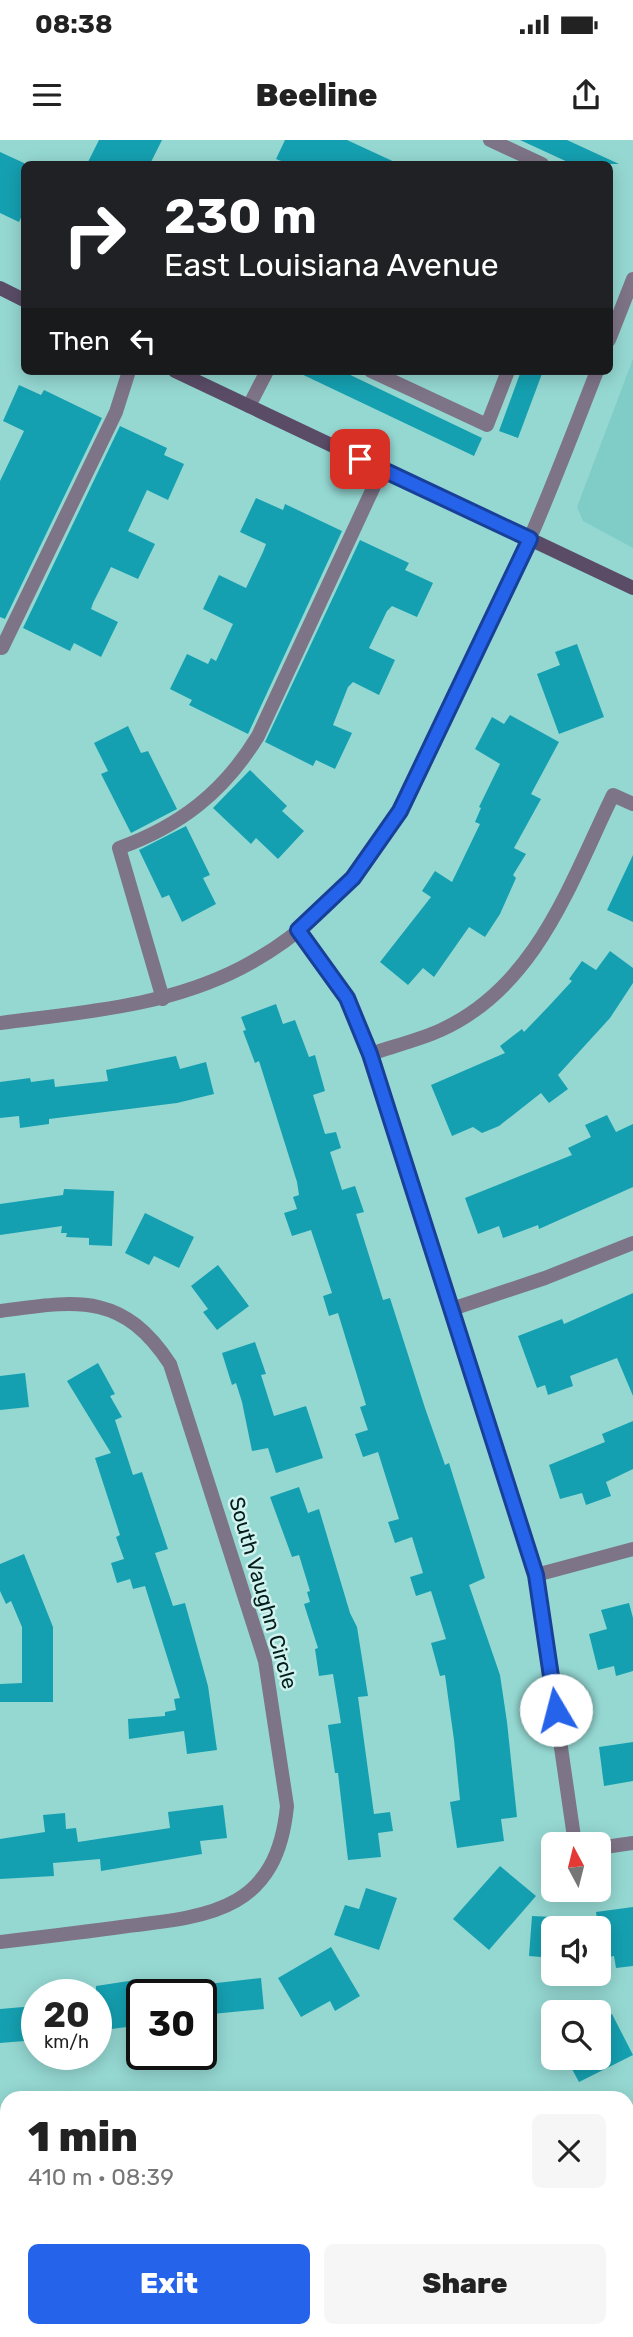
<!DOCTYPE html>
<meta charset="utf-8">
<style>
:root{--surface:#fff;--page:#f6f6f6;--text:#222;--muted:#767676;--accent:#2563eb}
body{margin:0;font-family:Rubik,sans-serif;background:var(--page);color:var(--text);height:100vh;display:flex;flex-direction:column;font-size:26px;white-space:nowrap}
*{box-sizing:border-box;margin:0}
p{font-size:23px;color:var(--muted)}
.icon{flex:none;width:38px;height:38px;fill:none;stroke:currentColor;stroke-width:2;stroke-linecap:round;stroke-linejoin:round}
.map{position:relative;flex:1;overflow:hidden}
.side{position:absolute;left:0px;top:1951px;width:634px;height:247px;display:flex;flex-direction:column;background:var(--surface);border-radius:21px 21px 0 0;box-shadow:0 4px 18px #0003}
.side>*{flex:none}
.banner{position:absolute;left:21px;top:21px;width:592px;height:214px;border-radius:10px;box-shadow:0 4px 18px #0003;background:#202124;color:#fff;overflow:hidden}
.needle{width:46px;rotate:353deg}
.fabs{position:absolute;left:541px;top:1692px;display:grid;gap:14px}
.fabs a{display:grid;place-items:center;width:70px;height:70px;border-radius:10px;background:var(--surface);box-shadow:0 4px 18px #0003;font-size:35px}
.speed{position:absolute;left:21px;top:1839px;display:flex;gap:14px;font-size:35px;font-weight:700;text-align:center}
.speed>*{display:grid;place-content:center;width:91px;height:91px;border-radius:50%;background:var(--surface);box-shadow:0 4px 18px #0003;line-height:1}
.speed small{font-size:18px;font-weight:400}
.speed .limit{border:4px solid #111;border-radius:10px;background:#fff;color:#111}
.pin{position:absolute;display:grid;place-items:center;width:60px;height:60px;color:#fff;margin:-30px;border-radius:14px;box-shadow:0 4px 10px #0006}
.me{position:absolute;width:77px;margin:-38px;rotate:352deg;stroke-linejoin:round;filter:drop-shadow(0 0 5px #0008)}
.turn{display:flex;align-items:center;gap:24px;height:147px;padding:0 28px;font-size:32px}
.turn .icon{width:91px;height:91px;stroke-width:2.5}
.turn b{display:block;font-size:49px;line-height:60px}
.then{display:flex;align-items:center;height:66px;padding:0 28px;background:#0003;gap:14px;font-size:26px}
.round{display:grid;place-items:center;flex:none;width:74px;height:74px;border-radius:10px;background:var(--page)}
.headline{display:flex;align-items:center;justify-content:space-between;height:119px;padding:0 28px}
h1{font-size:42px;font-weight:800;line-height:52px}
.action{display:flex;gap:14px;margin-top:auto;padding:14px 28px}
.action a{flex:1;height:80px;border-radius:10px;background:var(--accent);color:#fff;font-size:28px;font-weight:800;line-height:80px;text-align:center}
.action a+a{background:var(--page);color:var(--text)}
.status{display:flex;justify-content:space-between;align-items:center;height:49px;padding:0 35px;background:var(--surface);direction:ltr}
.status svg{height:19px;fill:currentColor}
header{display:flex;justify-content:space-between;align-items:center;height:91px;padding:0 28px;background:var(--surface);font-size:32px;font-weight:800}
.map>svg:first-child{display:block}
.built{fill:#7fcdc6}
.building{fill:#15a0b1}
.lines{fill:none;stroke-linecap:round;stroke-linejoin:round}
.street{stroke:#7e7487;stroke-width:14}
.secondary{stroke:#5a4c67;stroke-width:14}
.route-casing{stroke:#184099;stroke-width:18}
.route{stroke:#2563eb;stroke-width:12}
.labels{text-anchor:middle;stroke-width:5;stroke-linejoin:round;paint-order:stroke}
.street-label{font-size:21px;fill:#021d1b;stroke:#d1f2ee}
</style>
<div class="status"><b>08:38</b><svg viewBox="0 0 49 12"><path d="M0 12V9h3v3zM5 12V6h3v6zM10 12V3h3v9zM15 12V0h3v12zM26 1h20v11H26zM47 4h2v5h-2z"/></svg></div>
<header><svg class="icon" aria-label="menu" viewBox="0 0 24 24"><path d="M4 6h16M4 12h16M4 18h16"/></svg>Beeline<svg class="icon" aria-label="share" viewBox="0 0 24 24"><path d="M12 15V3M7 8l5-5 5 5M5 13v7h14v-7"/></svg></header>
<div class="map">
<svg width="633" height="2197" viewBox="0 0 633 2197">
<rect width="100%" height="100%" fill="#95d8d2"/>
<path class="built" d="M 633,219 L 633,408 L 583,381 L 577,367 Z"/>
<g class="building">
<path d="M 99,0 L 162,0 L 150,24 L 87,24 Z"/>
<path d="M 285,0 L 347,0 L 399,24 L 289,24 L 276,19 Z"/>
<path d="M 520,0 L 567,0 L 619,24 L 572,24 Z"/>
<path d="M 0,12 L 24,23 L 24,71 L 19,82 L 0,73 Z"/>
<path d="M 295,231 L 342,231 L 482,298 L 474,316 Z"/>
<path d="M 521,231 L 543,231 L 518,298 L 499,291 Z"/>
<path d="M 19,245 L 41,255 L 44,250 L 102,278 L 5,479 L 0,477 L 0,341 L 24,291 L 3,281 Z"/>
<path d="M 120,286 L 167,308 L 164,315 L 184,324 L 168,360 L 147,350 L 128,391 L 155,404 L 138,439 L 111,427 L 93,463 L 91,469 L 118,482 L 101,517 L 74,503 L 70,511 L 23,488 Z"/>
<path d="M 256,358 L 283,370 L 285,364 L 342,391 L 248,594 L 189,565 L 192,560 L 170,549 L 187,514 L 208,524 L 211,518 L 216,521 L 233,484 L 203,469 L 219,435 L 246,448 L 263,412 L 266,404 L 240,392 Z"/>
<path d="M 360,400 L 409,423 L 405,430 L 433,443 L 417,477 L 392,466 L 387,471 L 369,508 L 395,520 L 379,555 L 353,542 L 348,547 L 333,585 L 352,593 L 335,629 L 316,620 L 313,626 L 265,602 Z"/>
<path d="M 577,504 L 604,577 L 559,594 L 537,534 L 560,525 L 555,512 Z"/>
<path d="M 510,575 L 559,602 L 531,654 L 541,659 L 514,708 L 526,714 L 513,735 L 516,738 L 500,774 L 485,797 L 469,787 L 434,837 L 423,828 L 408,845 L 380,822 L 431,757 L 422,751 L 435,731 L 452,742 L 480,684 L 475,682 L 481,668 L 479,667 L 500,624 L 475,609 L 492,577 L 504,584 Z"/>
<path d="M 128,586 L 141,613 L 148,611 L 177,669 L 131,693 L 101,634 L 108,631 L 94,603 Z"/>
<path d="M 250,630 L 287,666 L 282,671 L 304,691 L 278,719 L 256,698 L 251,704 L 213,668 Z"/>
<path d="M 186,686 L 210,735 L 203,738 L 216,764 L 182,782 L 169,755 L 162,758 L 139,710 Z"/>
<path d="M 633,715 L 633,782 L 607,770 Z"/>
<path d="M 610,811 L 633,828 L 633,843 L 610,878 L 558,935 L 568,949 L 549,963 L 541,953 L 499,986 L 482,993 L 473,987 L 452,996 L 431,945 L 505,913 L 500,906 L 522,889 L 524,892 L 548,867 L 572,841 L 569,839 L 582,821 L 596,830 Z"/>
<path d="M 276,864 L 283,884 L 295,880 L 309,917 L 315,915 L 325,951 L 313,955 L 325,994 L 336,992 L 341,1008 L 330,1012 L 342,1050 L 355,1046 L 364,1072 L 356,1074 L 383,1160 L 390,1158 L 425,1268 L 445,1325 L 449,1323 L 485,1438 L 469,1445 L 500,1535 L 507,1582 L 517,1677 L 501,1679 L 504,1701 L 457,1708 L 450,1662 L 460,1660 L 454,1600 L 445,1535 L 440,1536 L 431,1503 L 446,1499 L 431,1451 L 416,1456 L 410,1437 L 423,1433 L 412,1397 L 395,1403 L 388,1382 L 399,1379 L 378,1312 L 363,1317 L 355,1294 L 368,1290 L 360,1267 L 366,1265 L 338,1173 L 329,1176 L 323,1156 L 332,1153 L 311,1090 L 292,1096 L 284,1073 L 297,1069 L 293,1057 L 299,1055 L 297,1042 L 259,921 L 255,923 L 243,891 L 246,890 L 241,877 Z"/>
<path d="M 176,916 L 180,929 L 206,922 L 214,954 L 177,963 L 49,979 L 49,984 L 20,988 L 19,976 L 0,978 L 0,942 L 30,938 L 31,942 L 54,939 L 55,947 L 108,941 L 106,930 Z"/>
<path d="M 607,975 L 616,992 L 633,984 L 633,1047 L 539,1089 L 538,1085 L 503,1098 L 499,1086 L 478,1094 L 465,1058 L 572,1015 L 568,1008 L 591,997 L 585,985 Z"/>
<path d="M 64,1049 L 114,1051 L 112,1106 L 89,1105 L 89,1098 L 66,1097 L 67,1093 L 61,1093 L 62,1086 L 0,1095 L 0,1064 L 63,1055 Z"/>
<path d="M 145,1073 L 194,1097 L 179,1128 L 154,1116 L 149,1125 L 125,1113 Z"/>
<path d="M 218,1125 L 249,1166 L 217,1190 L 203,1172 L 208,1169 L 191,1146 Z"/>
<path d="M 633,1153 L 633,1256 L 617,1218 L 570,1236 L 573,1246 L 548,1255 L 545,1245 L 537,1248 L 518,1196 L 562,1179 L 564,1184 Z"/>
<path d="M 255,1202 L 266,1234 L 261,1235 L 274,1276 L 306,1266 L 323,1318 L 276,1333 L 268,1308 L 252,1311 L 242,1262 L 236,1243 L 232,1245 L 222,1213 Z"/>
<path d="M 98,1223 L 115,1254 L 110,1256 L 122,1277 L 115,1280 L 133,1335 L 142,1332 L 168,1409 L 155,1413 L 173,1466 L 185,1463 L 208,1546 L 217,1610 L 187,1614 L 184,1591 L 129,1599 L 128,1579 L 165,1576 L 165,1572 L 176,1570 L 174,1559 L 180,1558 L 145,1446 L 133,1449 L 130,1439 L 117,1443 L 111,1423 L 124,1419 L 116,1397 L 120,1395 L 95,1318 L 111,1313 L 67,1241 Z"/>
<path d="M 25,1233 L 29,1267 L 0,1270 L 0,1236 Z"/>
<path d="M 633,1281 L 633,1329 L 606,1342 L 611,1356 L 586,1365 L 582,1353 L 560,1359 L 549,1325 L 605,1302 L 602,1294 Z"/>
<path d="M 299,1347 L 308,1373 L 319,1369 L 350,1473 L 357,1487 L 368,1556 L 358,1557 L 374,1674 L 390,1672 L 393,1691 L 378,1693 L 381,1717 L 348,1720 L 338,1633 L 335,1633 L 328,1585 L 341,1583 L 333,1534 L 319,1536 L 315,1509 L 318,1508 L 304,1464 L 310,1462 L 307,1452 L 310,1451 L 299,1415 L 292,1417 L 270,1357 Z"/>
<path d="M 24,1414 L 53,1487 L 53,1562 L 0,1562 L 0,1544 L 22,1543 L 22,1487 L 11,1461 L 6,1464 L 0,1451 L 0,1424 Z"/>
<path d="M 629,1463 L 633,1478 L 633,1531 L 616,1536 L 614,1526 L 598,1530 L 589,1494 L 607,1489 L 601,1470 Z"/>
<path d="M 633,1602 L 633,1641 L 604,1646 L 599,1607 Z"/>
<path d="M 223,1665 L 227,1698 L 200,1701 L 202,1714 L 101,1731 L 100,1719 L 53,1723 L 54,1736 L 0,1739 L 0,1699 L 45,1692 L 43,1675 L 65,1673 L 66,1689 L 76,1688 L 78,1702 L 170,1688 L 168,1672 Z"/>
<path d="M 500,1726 L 536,1756 L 489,1810 L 453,1779 Z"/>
<path d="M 366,1748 L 397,1758 L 379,1810 L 334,1795 L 345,1765 L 359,1769 Z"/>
<path d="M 633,1767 L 633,1826 L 616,1828 L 614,1816 L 603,1818 L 596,1772 Z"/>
<path d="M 532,1776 L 553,1777 L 553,1818 L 529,1816 Z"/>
<path d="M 331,1807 L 360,1856 L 335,1871 L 330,1861 L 301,1877 L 278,1838 Z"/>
<path d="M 261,1838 L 264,1869 L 212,1874 L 208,1844 Z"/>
<path d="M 142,1839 L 142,1885 L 96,1891 L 96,1846 Z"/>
<path d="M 35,1866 L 37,1900 L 0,1903 L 0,1869 Z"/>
<path d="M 612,1874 L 633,1915 L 579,1942 L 566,1918 L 598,1918 L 598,1881 Z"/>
</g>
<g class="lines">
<g class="street">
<path d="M 490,0 L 542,24"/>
<path d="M 609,200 L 633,139"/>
<path d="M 371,231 L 487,285 L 508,231"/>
<path d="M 249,266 L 267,231"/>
<path d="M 2,508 L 116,272 L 129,231"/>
<path d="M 298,790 L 347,858 L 363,893 L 536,1435 L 575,1704"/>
<path d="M 163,859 L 119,708 C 180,686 224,652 258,596 L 382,329"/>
<path d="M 0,883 C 83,872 165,867 241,828 C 368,762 411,649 469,527 C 489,484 512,442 530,398 C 554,343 575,287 597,231"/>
<path d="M 370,914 C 394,906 419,900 441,890 C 537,846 570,743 613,655 L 633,664"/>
<path d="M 452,1169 L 545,1138 L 633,1103"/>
<path d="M 0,1171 C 76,1161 122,1151 170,1224 L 265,1521 L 287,1666 C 277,1769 213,1776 128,1786 C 85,1792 43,1797 0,1802"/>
<path d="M 536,1435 L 633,1409"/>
<path d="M 598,1708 L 633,1703"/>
<path d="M 0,2106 L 7,2105"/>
<path d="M 362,2191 L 363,2197"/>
</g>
<g class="secondary">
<path d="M 0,148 L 24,160"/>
<path d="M 175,231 L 633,448"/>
</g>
</g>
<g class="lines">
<defs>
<path id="route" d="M 360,319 L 530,399 L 400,671 L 353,738 L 298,790 L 347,858 L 370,914 L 536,1435 L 556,1570"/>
</defs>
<use href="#route" class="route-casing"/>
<use href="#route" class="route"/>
</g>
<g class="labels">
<g class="street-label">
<text transform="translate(263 1453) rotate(74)" y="7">South Vaughn Circle</text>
</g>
</g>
</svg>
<div class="fabs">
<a><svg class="needle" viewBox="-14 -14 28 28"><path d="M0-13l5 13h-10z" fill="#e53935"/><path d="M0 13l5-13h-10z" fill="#767676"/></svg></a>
<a><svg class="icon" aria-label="sound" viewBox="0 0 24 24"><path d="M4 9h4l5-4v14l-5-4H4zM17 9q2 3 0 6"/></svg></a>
<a><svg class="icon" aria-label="search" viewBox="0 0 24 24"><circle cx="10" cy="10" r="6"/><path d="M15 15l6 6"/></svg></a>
</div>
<div class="speed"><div>20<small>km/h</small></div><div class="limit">30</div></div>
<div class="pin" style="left:360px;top:319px;background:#d93025"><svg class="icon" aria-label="arrive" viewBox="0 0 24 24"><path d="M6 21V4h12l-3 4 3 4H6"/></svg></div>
<svg class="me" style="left:556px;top:1570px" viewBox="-20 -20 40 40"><circle r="19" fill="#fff"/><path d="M0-13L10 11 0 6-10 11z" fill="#2563eb"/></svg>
<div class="banner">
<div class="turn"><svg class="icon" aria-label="right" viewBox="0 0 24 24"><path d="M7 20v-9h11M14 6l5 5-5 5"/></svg><div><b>230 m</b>East Louisiana Avenue</div></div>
<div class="then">Then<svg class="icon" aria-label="left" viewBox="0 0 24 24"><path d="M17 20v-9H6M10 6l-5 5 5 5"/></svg></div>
</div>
<section class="side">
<div class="headline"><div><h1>1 min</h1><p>410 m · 08:39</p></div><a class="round"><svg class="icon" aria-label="close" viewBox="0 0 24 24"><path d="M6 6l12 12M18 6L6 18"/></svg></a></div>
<div class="action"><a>Exit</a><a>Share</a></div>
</section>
</div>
